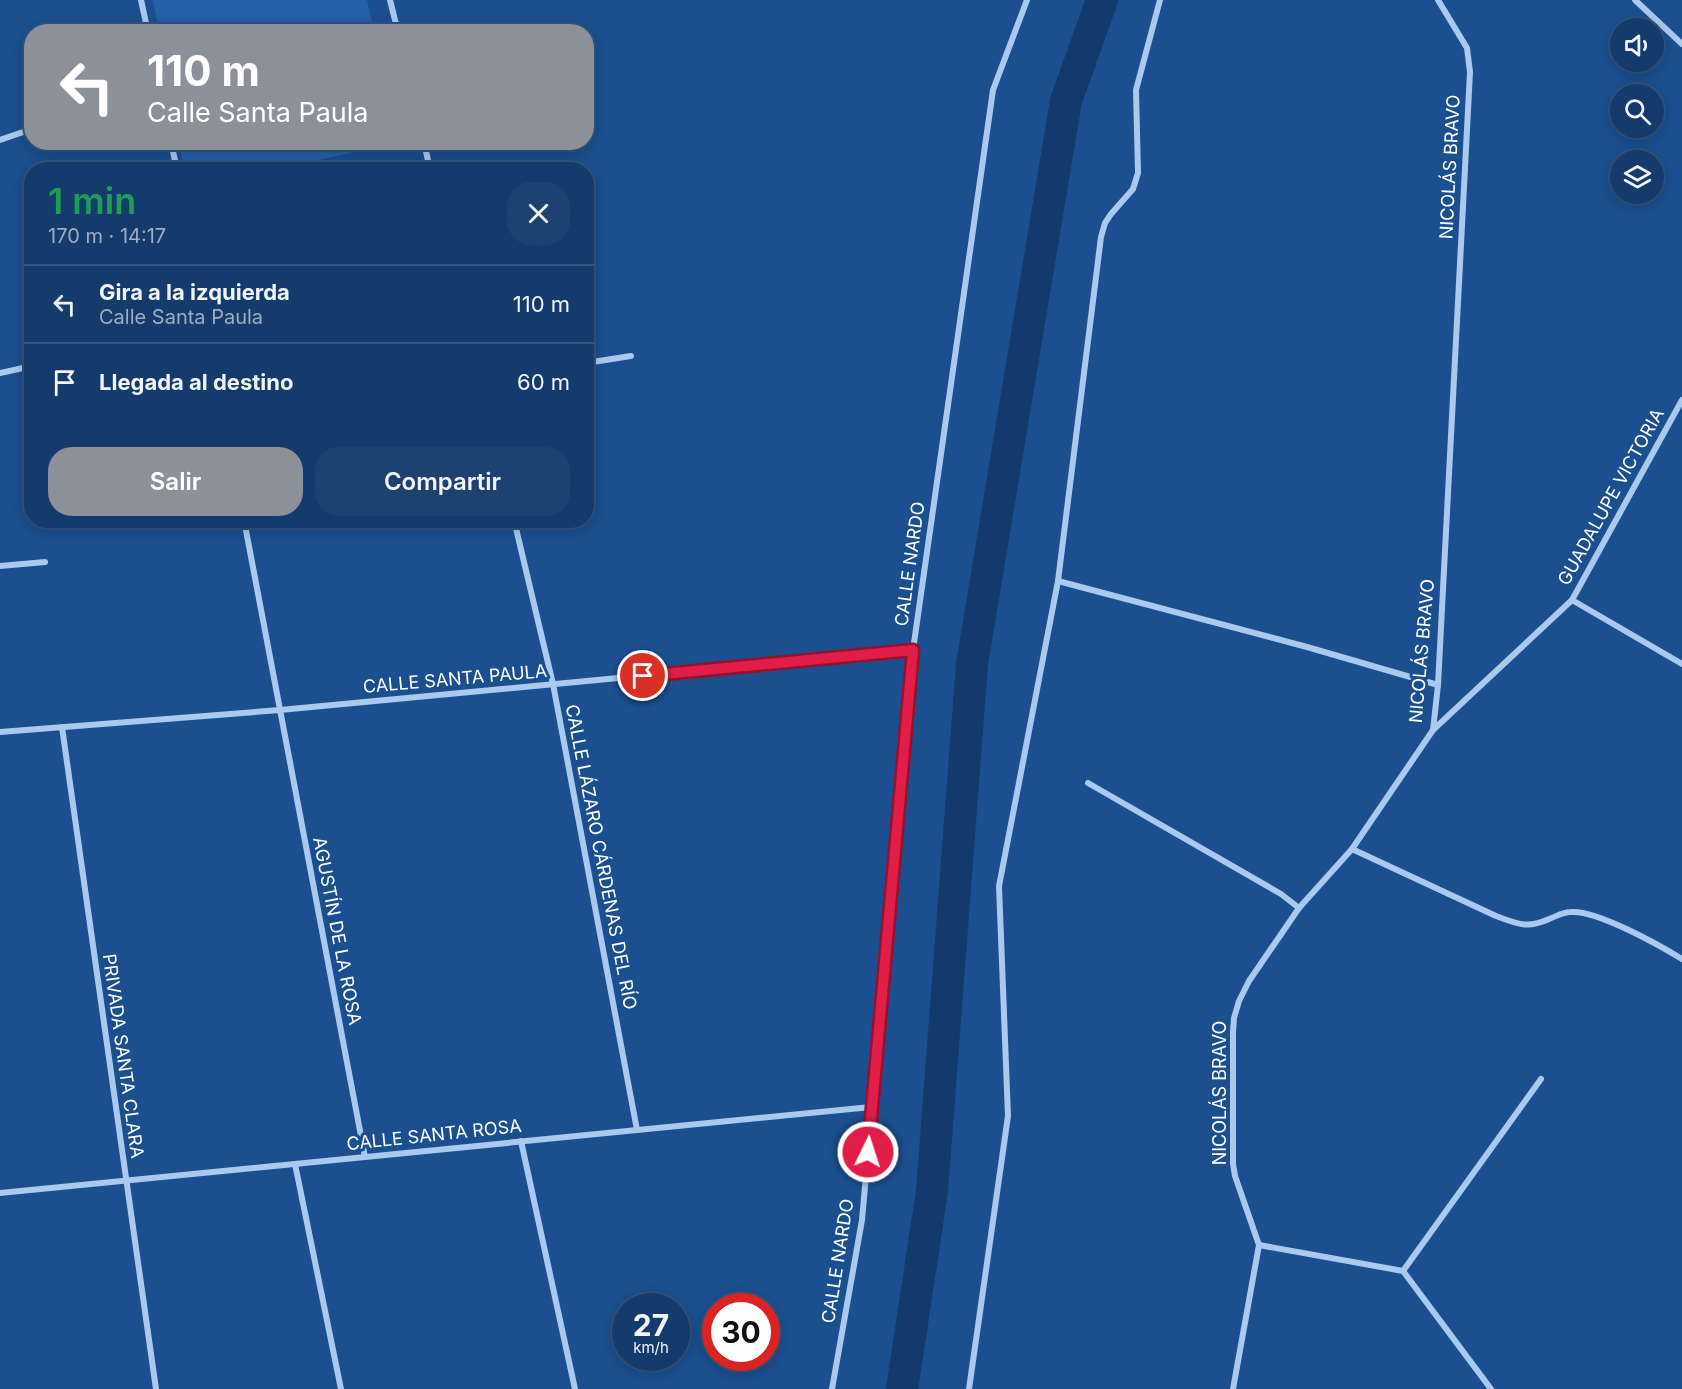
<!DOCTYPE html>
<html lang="es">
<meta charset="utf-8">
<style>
:root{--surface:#143b6b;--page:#1d4271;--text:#f1f3f6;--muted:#9dadc1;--line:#33557e;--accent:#8c9099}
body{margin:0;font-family:Inter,sans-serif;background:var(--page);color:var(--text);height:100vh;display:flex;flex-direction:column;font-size:22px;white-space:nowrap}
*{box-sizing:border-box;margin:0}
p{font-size:20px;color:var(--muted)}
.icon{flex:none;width:33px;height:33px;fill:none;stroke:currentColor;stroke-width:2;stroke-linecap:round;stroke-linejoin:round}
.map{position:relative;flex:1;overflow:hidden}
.side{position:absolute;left:24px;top:162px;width:570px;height:366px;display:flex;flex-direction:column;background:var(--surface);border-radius:24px;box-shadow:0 3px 15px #0003,0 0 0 2px var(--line)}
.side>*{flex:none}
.top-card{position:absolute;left:24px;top:24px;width:570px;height:126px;border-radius:24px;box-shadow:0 3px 15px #0003,0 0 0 2px var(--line);background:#8c9099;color:#fff;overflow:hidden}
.controls{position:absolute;left:1610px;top:18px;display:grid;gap:12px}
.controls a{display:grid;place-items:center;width:54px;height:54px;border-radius:50%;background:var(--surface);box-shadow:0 3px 15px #0003,0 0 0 2px var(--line);font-size:30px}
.speed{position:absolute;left:612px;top:1293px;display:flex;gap:12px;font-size:30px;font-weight:700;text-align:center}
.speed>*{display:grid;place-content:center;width:78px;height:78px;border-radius:50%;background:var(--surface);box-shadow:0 3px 15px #0003,0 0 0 2px var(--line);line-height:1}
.speed small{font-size:15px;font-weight:400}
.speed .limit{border:9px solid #d22;background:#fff;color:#111}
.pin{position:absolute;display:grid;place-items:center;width:51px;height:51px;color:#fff;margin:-26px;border:3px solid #fff;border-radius:50%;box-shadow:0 2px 6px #0007}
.me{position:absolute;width:66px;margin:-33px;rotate:4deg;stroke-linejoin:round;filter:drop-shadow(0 0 4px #0008)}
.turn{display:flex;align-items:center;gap:21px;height:126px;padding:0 24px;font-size:27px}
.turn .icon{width:78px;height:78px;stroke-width:2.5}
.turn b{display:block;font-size:42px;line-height:51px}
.round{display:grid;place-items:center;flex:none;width:63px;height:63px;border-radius:24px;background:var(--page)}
.head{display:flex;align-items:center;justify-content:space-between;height:102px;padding:0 24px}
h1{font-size:36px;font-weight:600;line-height:45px;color:#1e9e55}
.primary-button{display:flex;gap:12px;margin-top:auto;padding:12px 24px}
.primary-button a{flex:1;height:69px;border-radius:24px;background:var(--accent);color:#fff;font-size:24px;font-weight:600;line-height:69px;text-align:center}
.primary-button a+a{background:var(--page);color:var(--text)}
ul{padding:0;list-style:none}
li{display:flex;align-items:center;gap:18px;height:78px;padding:0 24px;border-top:2px solid var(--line)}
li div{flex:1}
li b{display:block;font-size:22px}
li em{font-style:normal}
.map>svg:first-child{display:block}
.green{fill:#2461a8}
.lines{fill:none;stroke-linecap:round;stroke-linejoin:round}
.canal{stroke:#123a6d;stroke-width:32}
.street{stroke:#a9c9ee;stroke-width:6}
.route-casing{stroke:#92132f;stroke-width:15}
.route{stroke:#e11d48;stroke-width:10}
.labels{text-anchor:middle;stroke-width:6;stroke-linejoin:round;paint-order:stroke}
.street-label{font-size:18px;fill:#fff;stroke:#1b4f8f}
</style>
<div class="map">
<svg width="1682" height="1389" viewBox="0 0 1682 1389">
<rect width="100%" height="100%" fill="#1b4f8f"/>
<g class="green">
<path d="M 153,0 L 367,0 L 374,31 L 159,31 Z"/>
<path d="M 179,143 L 179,142 L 394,143 L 279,169 L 184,169 Z"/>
</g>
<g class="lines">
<path class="canal" d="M 902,1389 L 932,1191 L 972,664 L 1066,101 L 1102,0"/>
<g class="street">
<path d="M 141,0 L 148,32"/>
<path d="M 390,0 L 398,32"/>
<path d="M 1635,0 L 1682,44"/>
<path d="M 0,140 L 32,129"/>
<path d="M 171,142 L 177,170"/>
<path d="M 424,142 L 430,170"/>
<path d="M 586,363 L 631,356"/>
<path d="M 0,373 L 32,366"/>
<path d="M 244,520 L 365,1157"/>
<path d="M 514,520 L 553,684 L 637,1130"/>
<path d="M 0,566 L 45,562"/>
<path d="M 1058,581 L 1307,647 L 1438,685"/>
<path d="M 1572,600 L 1682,664"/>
<path d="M 62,727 L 156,1389"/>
<path d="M 1433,730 L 1572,600 L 1682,400"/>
<path d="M 0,732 L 280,710 L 913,650"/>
<path d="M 1088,783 L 1281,894 L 1299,908"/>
<path d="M 1352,849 L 1496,916 C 1518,924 1527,929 1549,919 C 1557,916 1563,912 1571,912 C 1597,910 1659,945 1682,959"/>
<path d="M 521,1141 L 575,1389"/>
<path d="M 295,1164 L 341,1389"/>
<path d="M 0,1193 L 871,1107"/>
<path d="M 1259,1245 L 1403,1271 L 1491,1389"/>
<path d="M 1403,1271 L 1541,1079"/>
<path d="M 832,1389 L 862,1220 L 913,650 L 993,90 L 1027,0"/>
<path d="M 969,1389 L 1008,1116 L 999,886 L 1058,581 L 1101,237 L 1105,223 L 1111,214 L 1133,189 L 1138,173 L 1136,90 L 1160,0"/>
<path d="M 1233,1389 L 1259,1245 L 1235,1176 L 1233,1164 L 1233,1032 L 1234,1018 L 1239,1001 L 1249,981 L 1299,908 L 1352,849 L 1433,730 L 1438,685 L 1470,72 L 1467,48 L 1438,0"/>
</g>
</g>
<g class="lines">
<defs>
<path id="route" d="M 643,676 L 913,650 L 868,1152"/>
</defs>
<use href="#route" class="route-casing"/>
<use href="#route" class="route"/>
</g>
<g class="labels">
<g class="street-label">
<text transform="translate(1450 167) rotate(-87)" y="6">NICOLÁS BRAVO</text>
<text transform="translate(1611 497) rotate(-61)" y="6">GUADALUPE VICTORIA</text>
<text transform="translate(910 564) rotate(-82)" y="6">CALLE NARDO</text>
<text transform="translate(1422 651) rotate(-85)" y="6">NICOLÁS BRAVO</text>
<text transform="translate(455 679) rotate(-5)" y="6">CALLE SANTA PAULA</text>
<text transform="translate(601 857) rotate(79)" y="6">CALLE LÁZARO CÁRDENAS DEL RÍO</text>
<text transform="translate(337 931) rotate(79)" y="6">AGUSTÍN DE LA ROSA</text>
<text transform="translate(123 1056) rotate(82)" y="6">PRIVADA SANTA CLARA</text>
<text transform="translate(1220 1093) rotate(-90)" y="6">NICOLÁS BRAVO</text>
<text transform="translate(434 1135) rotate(-6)" y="6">CALLE SANTA ROSA</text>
<text transform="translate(838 1261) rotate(-81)" y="6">CALLE NARDO</text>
</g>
</g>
</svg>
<div class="controls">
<a><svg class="icon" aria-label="sound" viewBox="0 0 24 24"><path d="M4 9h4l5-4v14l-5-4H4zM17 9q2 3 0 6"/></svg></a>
<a><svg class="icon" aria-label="search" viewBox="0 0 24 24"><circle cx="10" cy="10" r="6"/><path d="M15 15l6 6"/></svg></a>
<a><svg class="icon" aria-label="layers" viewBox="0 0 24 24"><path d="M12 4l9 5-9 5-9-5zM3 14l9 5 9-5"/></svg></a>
</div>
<div class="speed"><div>27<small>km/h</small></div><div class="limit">30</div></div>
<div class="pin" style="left:643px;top:676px;background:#d93025"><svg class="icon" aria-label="arrive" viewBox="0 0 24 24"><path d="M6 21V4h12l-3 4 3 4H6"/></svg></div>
<svg class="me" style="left:868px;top:1152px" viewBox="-20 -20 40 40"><circle r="17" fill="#e11d48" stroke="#fff" stroke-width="3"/><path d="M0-11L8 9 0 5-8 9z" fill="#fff"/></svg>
<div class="top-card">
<div class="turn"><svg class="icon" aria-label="left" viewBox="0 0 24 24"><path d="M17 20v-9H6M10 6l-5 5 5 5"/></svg><div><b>110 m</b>Calle Santa Paula</div></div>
</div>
<section class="side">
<div class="head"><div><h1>1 min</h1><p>170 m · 14:17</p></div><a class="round"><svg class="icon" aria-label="close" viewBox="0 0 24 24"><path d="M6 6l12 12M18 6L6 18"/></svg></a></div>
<ul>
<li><svg class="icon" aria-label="left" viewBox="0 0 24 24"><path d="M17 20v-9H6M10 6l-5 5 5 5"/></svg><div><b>Gira a la izquierda</b><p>Calle Santa Paula</p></div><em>110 m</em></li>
<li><svg class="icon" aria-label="arrive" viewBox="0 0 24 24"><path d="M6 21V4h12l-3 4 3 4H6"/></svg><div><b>Llegada al destino</b></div><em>60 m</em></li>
</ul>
<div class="primary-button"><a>Salir</a><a>Compartir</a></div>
</section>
</div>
